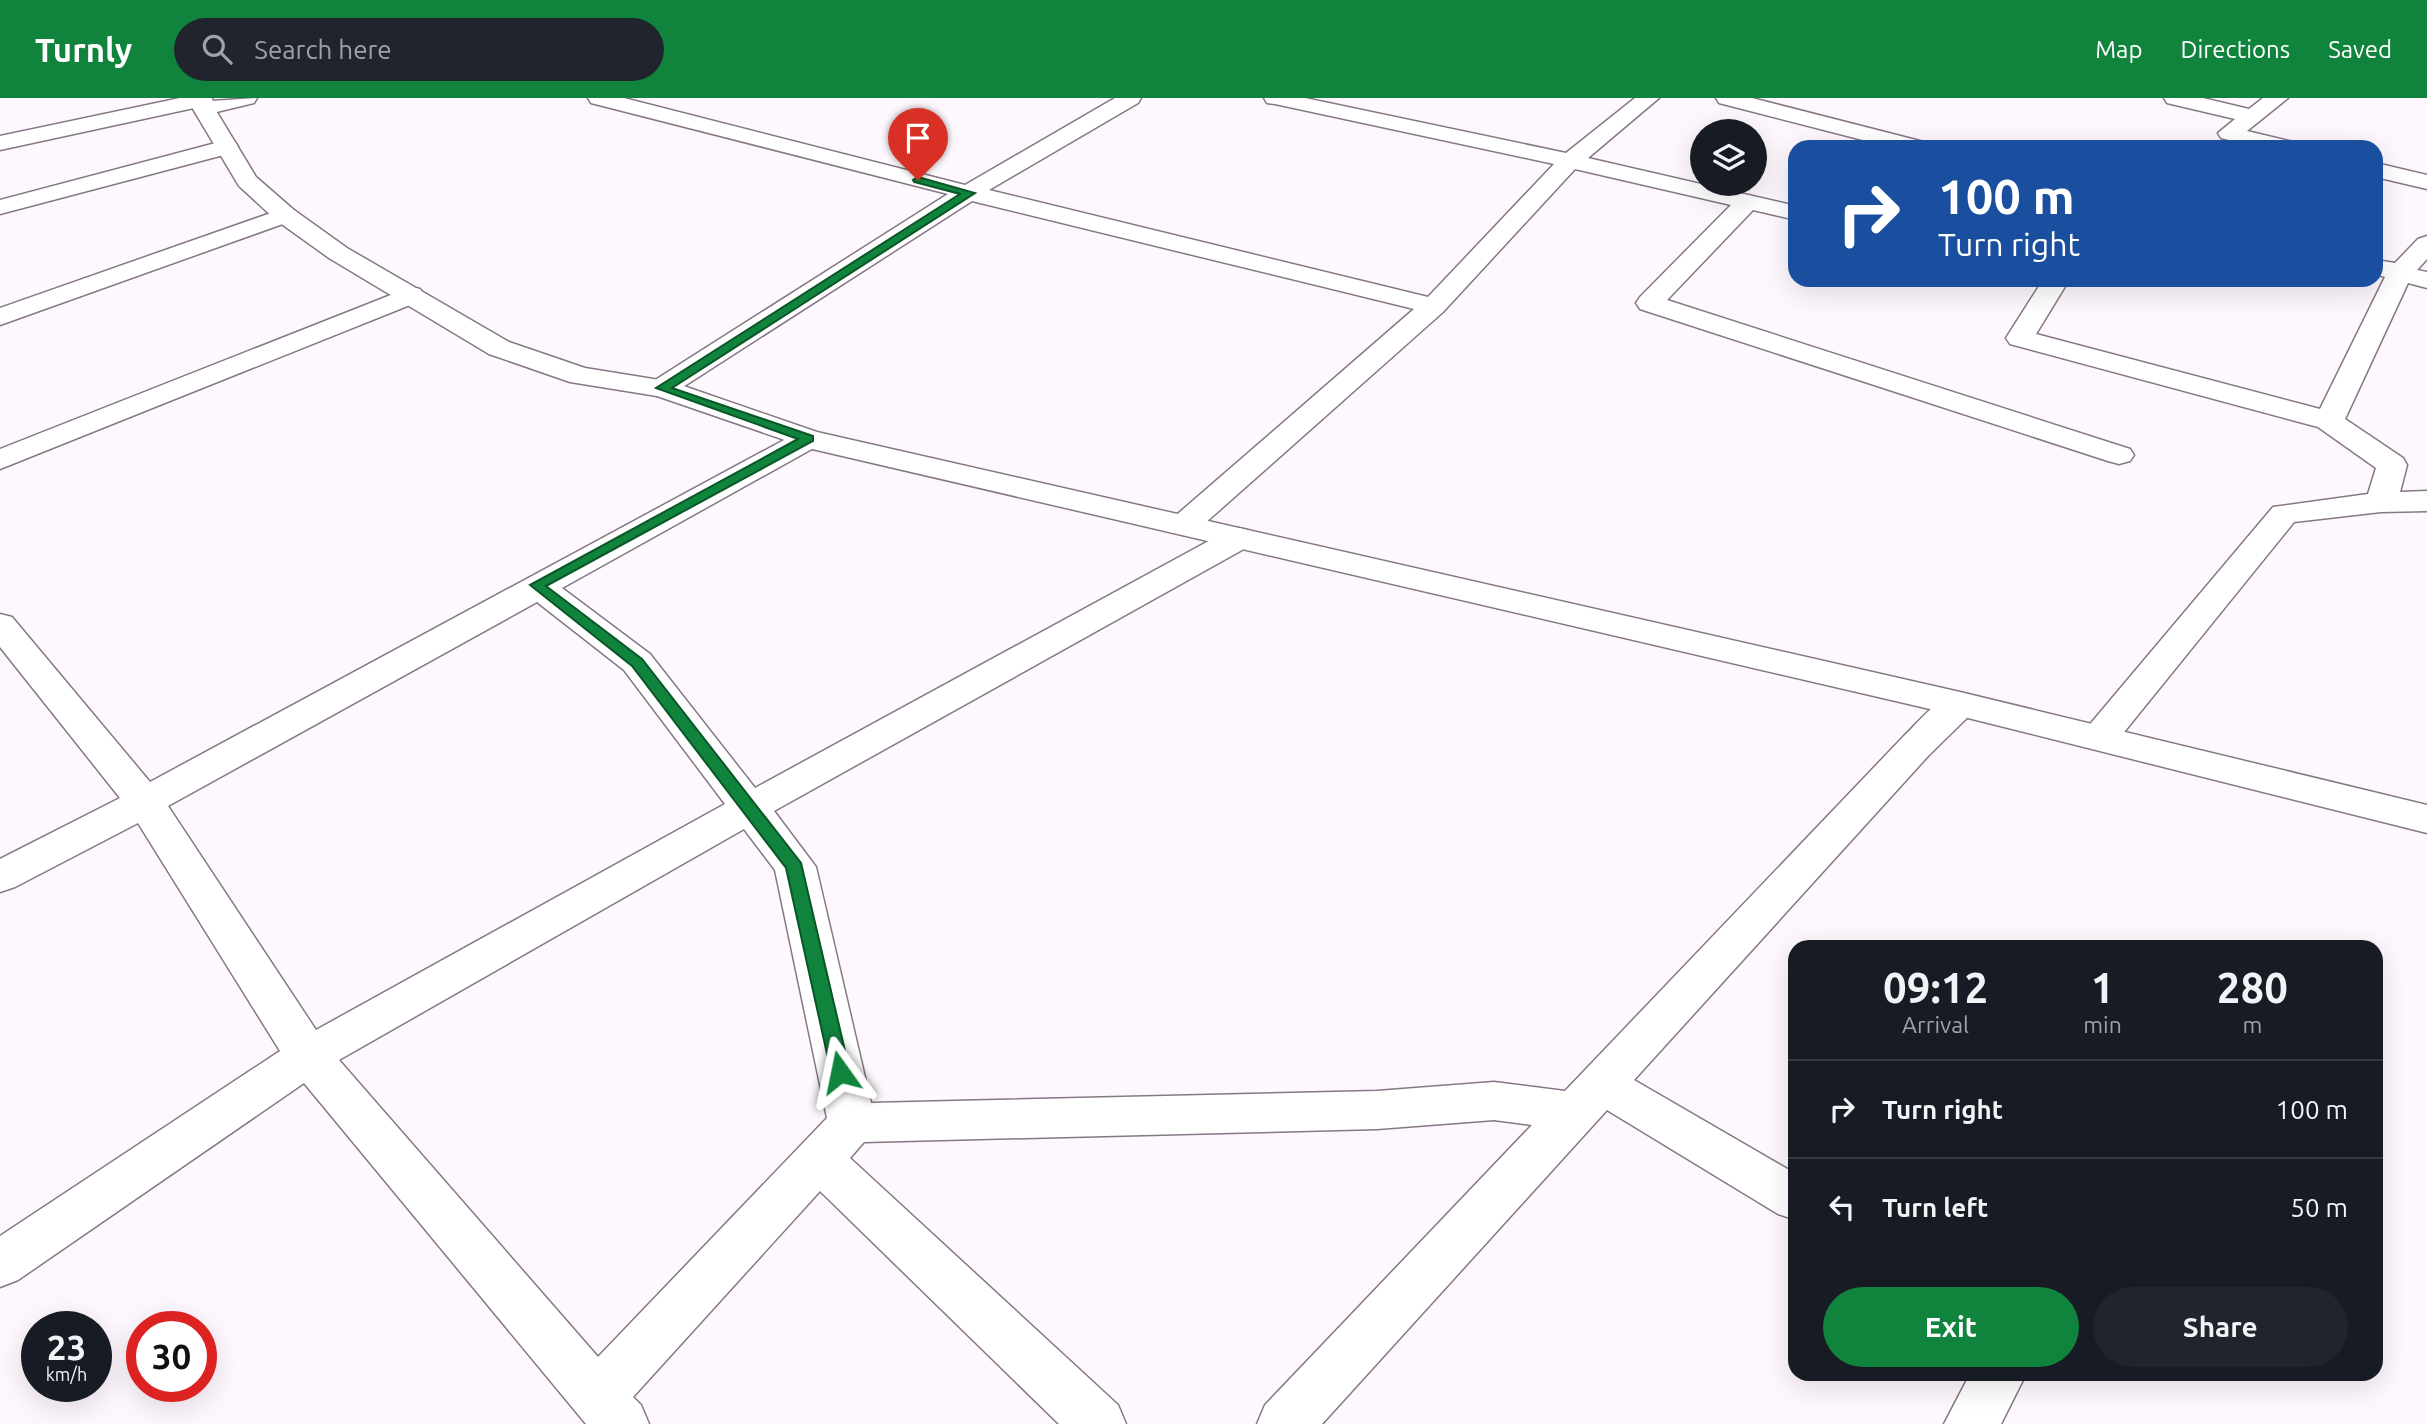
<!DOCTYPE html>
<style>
:root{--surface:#171b24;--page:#20242c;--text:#f1f3f6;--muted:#9ea1a6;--line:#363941;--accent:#10843d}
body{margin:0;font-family:Ubuntu,sans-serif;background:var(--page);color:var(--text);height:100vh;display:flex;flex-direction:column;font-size:26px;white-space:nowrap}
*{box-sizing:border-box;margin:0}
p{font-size:23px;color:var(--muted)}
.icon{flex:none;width:38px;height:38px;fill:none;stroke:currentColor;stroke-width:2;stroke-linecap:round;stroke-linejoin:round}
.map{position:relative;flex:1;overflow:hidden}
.drawer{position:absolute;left:1788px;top:842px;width:595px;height:441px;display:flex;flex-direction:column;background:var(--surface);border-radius:21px;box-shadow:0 7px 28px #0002}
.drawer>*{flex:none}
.top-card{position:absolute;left:1788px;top:42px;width:595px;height:147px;border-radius:21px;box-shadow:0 7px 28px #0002;background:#1a4fa0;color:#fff;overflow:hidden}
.buttons{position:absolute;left:1690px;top:21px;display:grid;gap:14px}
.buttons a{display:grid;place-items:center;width:77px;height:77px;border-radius:50%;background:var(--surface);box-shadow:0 7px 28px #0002;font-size:35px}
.speed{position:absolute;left:21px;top:1213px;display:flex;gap:14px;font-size:35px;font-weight:700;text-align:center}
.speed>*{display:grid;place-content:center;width:91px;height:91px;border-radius:50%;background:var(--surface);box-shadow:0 7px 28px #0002;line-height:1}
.speed small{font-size:18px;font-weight:400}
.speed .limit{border:10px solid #d22;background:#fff;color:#111}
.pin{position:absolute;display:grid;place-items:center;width:60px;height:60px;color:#fff;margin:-72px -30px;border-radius:50% 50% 50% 0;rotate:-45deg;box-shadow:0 0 7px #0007}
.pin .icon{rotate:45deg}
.me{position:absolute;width:77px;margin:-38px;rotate:348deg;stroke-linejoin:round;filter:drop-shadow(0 0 5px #0008)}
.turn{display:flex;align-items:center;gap:24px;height:147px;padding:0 35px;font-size:32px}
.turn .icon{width:91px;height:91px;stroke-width:2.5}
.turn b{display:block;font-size:49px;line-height:60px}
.eta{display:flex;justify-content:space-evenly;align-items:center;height:119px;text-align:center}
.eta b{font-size:42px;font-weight:700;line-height:49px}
.button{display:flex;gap:14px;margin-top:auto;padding:14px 35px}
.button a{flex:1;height:80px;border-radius:42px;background:var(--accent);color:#fff;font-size:28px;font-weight:700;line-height:80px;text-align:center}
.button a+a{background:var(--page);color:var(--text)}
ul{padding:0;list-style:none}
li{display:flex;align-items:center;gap:21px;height:98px;padding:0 35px;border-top:2px solid var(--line)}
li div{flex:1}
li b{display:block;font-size:26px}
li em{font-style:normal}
header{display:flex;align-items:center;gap:42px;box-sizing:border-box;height:98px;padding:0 35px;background:var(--accent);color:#fff}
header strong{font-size:33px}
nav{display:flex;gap:38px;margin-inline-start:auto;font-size:24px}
.search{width:490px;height:63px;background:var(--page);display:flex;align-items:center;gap:18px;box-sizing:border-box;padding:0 24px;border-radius:38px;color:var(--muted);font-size:26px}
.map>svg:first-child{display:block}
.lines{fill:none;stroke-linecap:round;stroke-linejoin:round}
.minor-casing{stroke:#857886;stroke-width:3}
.tertiary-casing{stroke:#857886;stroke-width:3}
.minor{fill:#fff;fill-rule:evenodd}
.tertiary{fill:#fff;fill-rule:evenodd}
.route{fill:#10843d;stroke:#0a5628;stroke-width:2}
</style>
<header>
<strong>Turnly</strong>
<div class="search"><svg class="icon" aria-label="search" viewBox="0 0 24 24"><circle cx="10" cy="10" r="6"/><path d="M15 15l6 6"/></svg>Search here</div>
<nav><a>Map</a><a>Directions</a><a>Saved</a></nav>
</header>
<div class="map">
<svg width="2427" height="1326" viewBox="0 0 2427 1326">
<rect width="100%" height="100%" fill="#fef8fe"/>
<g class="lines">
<defs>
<g id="minor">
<path d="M 180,0 L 210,0 L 211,3 L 257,0 L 254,5 L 204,17 L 196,16 L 194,10 L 0,52 L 0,38 Z"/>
<path d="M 588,0 L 624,0 L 965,87 L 1115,0 L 1141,0 L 1138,5 L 989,92 L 1428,199 L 1554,66 L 1275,6 L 1267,5 L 1264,0 L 1305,0 L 1566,55 L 1635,0 L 1659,0 L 1588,60 L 1796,108 L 1796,122 L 1753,112 L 1667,202 L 2130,351 L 2134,357 L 2130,363 L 2119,366 L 2108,363 L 1640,211 L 1636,205 L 1640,199 L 1731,107 L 1575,71 L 1443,214 L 1195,434 L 1184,437 L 1173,434 L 1168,427 L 1173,420 L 1414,211 L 972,103 L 672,296 L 662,299 L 652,296 L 648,290 L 652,284 L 948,96 L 591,5 Z"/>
<path d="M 1716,0 L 1752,0 L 1924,44 L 1927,49 L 1890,49 L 1719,5 Z"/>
<path d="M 2164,0 L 2203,0 L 2249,11 L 2263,0 L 2288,0 L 2247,33 L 2293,44 L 2296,49 L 2258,49 L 2221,40 L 2218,35 L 2235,21 L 2167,5 Z"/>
<path d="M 227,42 L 235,44 L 238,49 L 235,54 L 0,116 L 0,102 Z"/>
<path d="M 2376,65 L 2427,77 L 2427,91 L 2376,79 Z"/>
<path d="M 285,110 L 294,112 L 297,117 L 294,122 L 0,227 L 0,210 Z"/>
<path d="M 2427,138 L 2427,161 L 2417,172 L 2427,174 L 2427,190 L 2408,185 L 2345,321 L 2403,360 L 2407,367 L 2400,394 L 2427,393 L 2427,413 L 2381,414 L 2294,424 L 2112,649 L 2099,652 L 2086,649 L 2080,640 L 2086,631 L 2273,409 L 2368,396 L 2376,370 L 2318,329 L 2010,246 L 2006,240 L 2043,182 L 2069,182 L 2036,236 L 2320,311 L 2385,179 L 2376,176 L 2376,162 L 2395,165 L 2418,141 Z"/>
<path d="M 411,189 L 420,191 L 424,197 L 420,203 L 0,371 L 0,351 Z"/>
<path d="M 808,332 L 819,335 L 823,341 L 819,347 L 562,490 L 650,556 L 755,690 L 1227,433 L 1239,430 L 1251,433 L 1255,440 L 1251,447 L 774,713 L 816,769 L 871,1005 L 1377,993 L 1494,984 L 1565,993 L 1903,639 C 1923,620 1943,590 1973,598 L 1979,606 L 1973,614 L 1929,657 L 1634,982 L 1796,1076 L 1796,1122 L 1778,1116 L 1607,1012 L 1322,1326 L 1257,1326 L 1265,1307 L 1532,1027 L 1494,1022 L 1377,1031 L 864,1044 L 850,1060 L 1118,1307 L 1126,1326 L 1059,1326 L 820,1093 L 633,1299 L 641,1307 L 649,1326 L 586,1326 L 304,985 L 18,1182 L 0,1189 L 0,1138 L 280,953 L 138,725 L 15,789 L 0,794 L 0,761 L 120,700 L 0,549 L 0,516 L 12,519 L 150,684 L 797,335 ZM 537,504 L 624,572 L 725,706 L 316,932 L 168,708 ZM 744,731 L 775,772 L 827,1020 L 598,1259 L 339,962 Z"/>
<path d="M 1970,1276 L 2026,1276 L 2001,1326 L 1944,1326 Z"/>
</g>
<path id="tertiary" d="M 190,0 L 212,0 L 215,11 L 256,79 L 294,112 L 347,150 L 509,244 L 585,270 L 672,284 L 817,334 L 1960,594 L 2427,707 L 2427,735 L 1960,618 L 808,350 L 657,298 L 570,284 L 489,256 L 329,160 L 276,122 L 239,88 L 193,11 Z"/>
</defs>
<use href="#minor" class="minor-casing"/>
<use href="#tertiary" class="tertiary-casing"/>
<use href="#minor" class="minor"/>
<use href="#tertiary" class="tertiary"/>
</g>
<path class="route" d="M 918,79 L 975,95 L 672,290 L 813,338 L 813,343 L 546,488 L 642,561 L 801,765 L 850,974 L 847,979 L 840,982 L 833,979 L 831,974 L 786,770 L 632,568 L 530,487 L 798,341 L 656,290 L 960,96 L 914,84 L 913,82 Z"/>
</svg>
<div class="buttons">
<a><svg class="icon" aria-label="layers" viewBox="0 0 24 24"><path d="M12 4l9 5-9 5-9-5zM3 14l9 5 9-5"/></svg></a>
</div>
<div class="speed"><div>23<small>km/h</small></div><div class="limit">30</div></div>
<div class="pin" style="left:918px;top:82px;background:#d93025"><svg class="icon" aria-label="arrive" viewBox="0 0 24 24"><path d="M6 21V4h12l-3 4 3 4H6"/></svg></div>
<svg class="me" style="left:840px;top:974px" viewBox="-20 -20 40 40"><path d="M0-17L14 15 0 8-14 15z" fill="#10843d" stroke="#fff" stroke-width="4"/></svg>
<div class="top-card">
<div class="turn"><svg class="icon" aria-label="right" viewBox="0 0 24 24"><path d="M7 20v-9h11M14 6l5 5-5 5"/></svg><div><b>100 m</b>Turn right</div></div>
</div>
<section class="drawer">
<div class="eta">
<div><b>09:12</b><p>Arrival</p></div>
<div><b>1</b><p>min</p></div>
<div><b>280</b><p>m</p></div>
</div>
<ul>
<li><svg class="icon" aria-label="right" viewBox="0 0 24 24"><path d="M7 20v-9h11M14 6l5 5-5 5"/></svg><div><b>Turn right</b></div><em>100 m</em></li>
<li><svg class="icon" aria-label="left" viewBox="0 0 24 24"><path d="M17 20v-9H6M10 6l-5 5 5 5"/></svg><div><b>Turn left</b></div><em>50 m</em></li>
</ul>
<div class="button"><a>Exit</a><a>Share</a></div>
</section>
</div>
